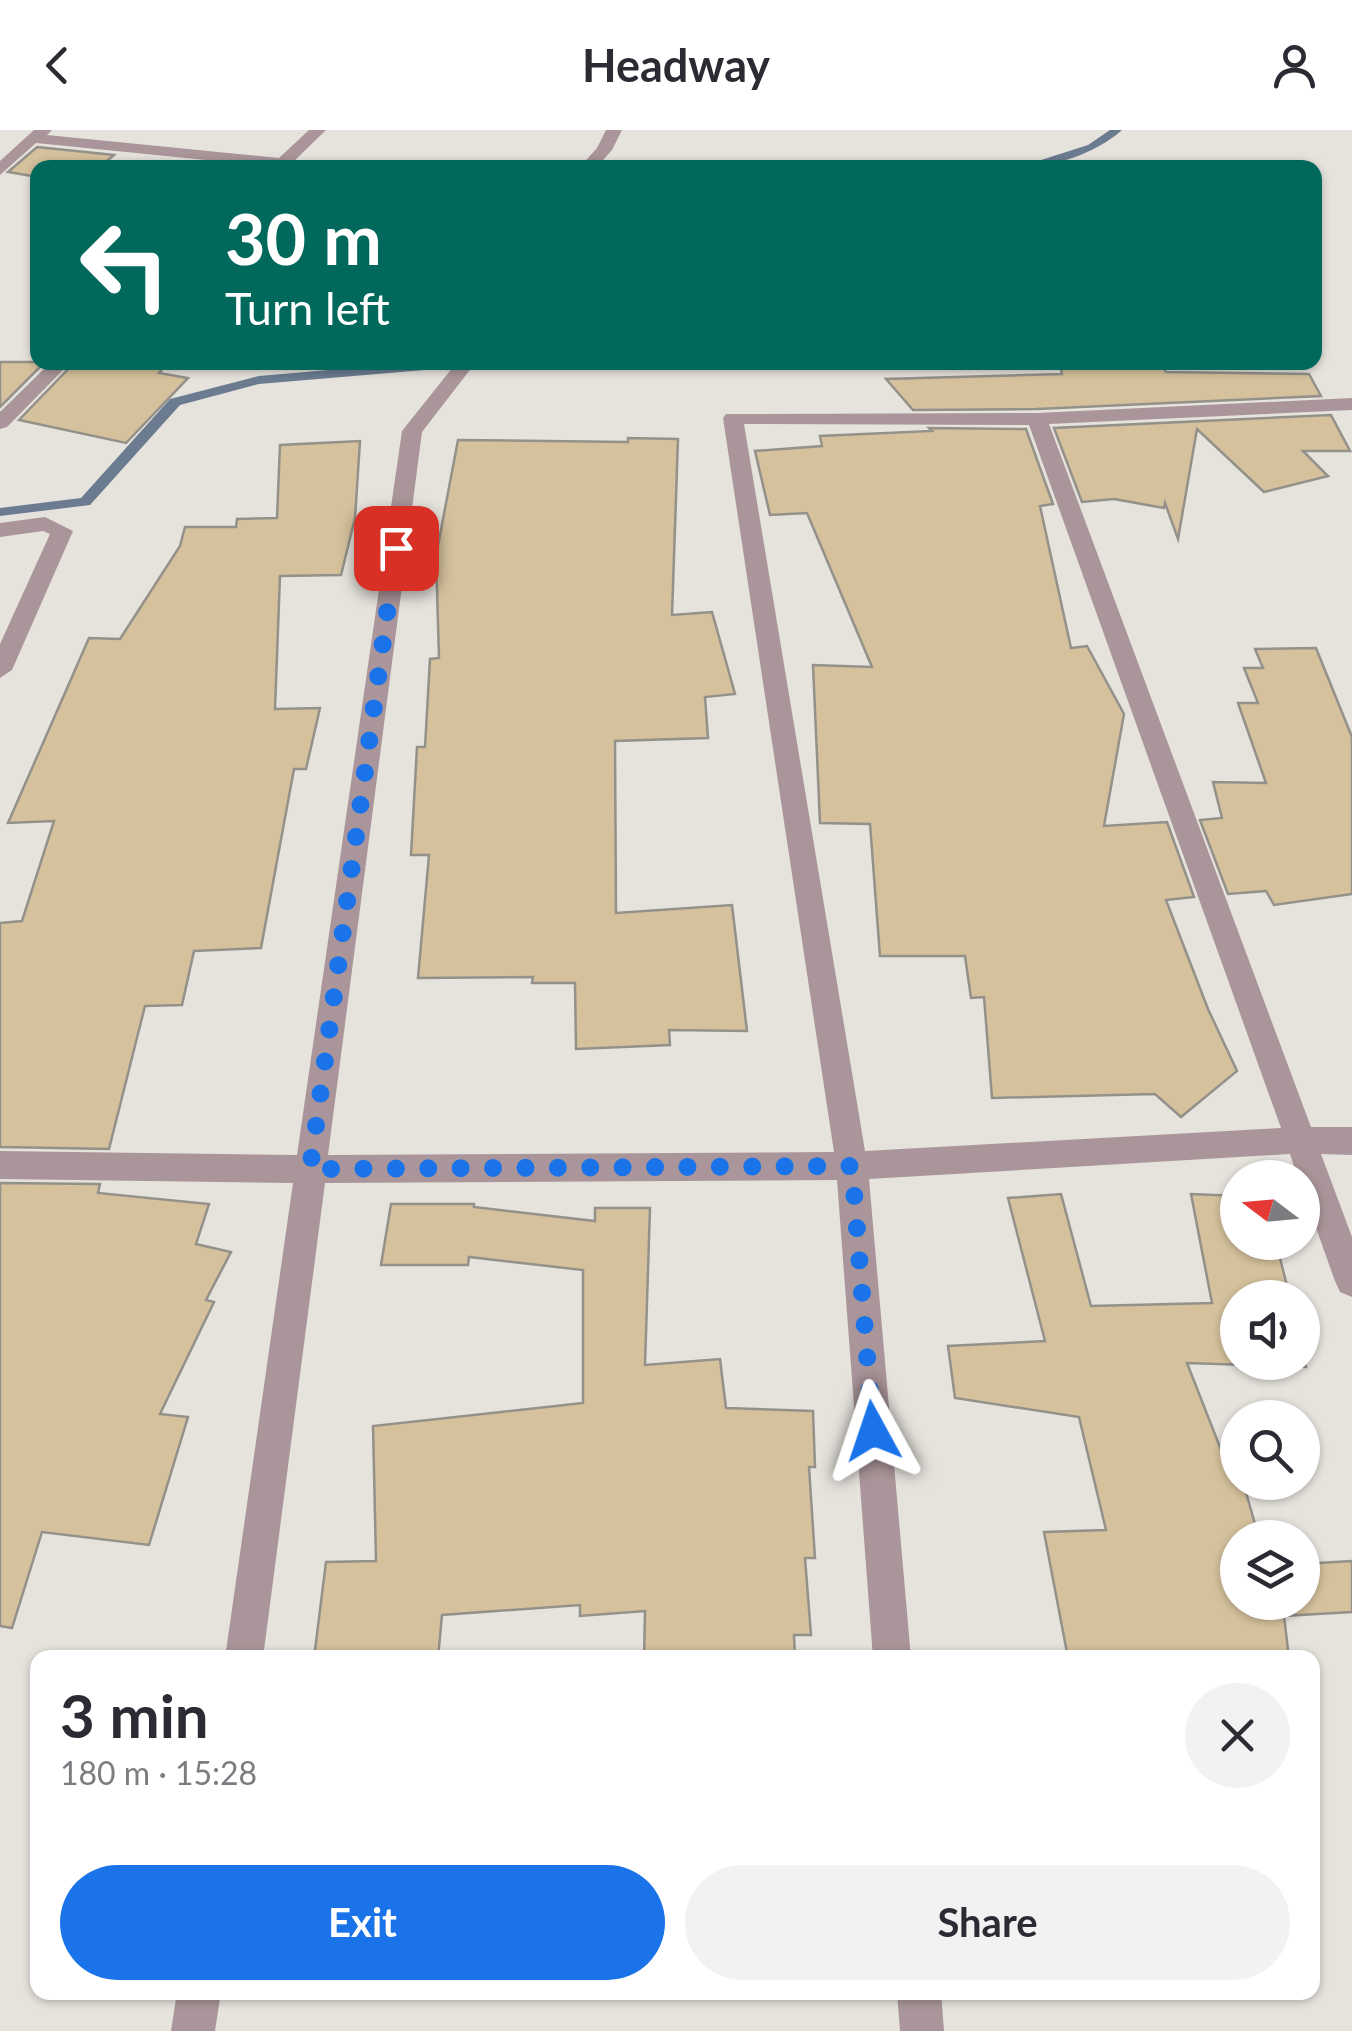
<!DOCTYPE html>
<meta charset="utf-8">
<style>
:root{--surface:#fff;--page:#f2f2f3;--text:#2b2b33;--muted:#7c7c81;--accent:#1a73e8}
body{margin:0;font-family:Lato,sans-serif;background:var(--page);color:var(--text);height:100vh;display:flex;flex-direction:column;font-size:38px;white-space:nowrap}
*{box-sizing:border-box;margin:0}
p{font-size:32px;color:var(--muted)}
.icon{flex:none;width:55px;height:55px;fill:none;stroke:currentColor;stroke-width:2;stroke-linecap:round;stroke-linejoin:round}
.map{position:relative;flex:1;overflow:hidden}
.sheet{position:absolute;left:30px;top:1520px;width:1290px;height:350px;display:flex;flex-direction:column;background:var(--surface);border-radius:20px;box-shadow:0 2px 8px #0004}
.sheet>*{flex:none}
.top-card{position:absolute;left:30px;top:30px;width:1292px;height:210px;border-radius:20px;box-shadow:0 2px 8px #0004;background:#00695c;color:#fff;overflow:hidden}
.needle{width:65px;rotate:286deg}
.fabs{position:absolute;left:1220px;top:1030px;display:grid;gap:20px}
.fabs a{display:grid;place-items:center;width:100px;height:100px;border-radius:50%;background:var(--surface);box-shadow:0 2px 8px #0004;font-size:50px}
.pin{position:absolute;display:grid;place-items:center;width:85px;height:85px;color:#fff;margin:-42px;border-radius:20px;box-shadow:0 5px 15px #0006}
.me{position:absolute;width:110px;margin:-55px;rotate:355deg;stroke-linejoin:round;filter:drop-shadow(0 0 8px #0008)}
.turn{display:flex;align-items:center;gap:35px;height:210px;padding:0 30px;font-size:45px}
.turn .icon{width:130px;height:130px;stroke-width:2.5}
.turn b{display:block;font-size:70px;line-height:85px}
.round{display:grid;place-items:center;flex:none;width:105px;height:105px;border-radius:52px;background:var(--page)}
.head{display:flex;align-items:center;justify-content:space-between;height:170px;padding:0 30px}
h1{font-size:60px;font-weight:700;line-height:75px}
.cta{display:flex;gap:20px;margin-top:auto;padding:20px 30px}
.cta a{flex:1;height:115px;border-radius:60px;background:var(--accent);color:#fff;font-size:40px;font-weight:700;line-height:115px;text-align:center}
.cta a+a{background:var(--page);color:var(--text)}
header{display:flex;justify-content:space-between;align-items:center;height:130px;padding:0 30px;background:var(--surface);font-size:45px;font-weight:700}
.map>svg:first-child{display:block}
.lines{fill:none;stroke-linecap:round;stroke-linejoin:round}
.stream{fill:#6b7c91;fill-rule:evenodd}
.building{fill:#d5c19c;stroke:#94918b;stroke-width:2.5}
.street{fill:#aa969a;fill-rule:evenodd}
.route{stroke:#1a73e8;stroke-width:18;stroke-dasharray:0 32.4}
</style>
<header><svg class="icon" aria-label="back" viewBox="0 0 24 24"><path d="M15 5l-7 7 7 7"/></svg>Headway<svg class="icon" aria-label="person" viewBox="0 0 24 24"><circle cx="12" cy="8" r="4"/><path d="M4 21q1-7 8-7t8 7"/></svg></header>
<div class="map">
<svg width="1352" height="1901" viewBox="0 0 1352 1901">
<rect width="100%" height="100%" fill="#e6e3dd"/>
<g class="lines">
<g class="stream">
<path d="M 1110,0 L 1122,0 C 1095,24 1052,38 1016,38 L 1088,15 Z"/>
<path d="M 421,232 L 478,232 L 472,236 L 259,254 L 180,275 L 90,375 L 0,386 L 0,378 L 81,368 L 170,269 L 259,246 Z"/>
</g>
</g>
<g class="building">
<path d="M 37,17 L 114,25 L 99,38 L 38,38 L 38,47 L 8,42 Z"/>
<path d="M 0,232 L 45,232 L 0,277 Z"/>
<path d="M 75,232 L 169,232 L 159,243 L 188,248 L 126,313 L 19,290 Z"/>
<path d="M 1059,232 L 1159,232 L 1166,242 L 1309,244 L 1321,266 L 1037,279 L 913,280 L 886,249 L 1062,244 Z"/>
<path d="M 1331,285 L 1350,321 L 1303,321 L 1328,346 L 1264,362 L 1197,299 L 1178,409 L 1165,373 L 1164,378 L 1114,369 L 1082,372 L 1054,298 Z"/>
<path d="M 929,298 L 1026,299 L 1053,374 L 1040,376 L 1071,518 L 1087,516 L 1124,584 L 1104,696 L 1167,692 L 1194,767 L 1166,770 L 1208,879 L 1237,941 L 1181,987 L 1155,964 L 992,968 L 984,867 L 971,868 L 965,826 L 880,826 L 870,694 L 820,693 L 813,535 L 872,537 L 807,383 L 770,385 L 755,321 L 822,316 L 820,306 L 932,301 Z"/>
<path d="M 628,308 L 678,309 L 672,485 L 712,482 L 735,564 L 705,567 L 708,608 L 615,611 L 616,783 L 732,775 L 747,901 L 669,900 L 670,915 L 576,919 L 575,853 L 532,853 L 533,847 L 418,848 L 429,725 L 411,725 L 417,617 L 425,617 L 430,529 L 439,528 L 436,426 L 458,310 L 628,312 Z"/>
<path d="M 360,311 L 355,388 L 341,445 L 280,446 L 275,579 L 320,578 L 306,639 L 294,639 L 261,818 L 194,821 L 182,875 L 145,876 L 109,1019 L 0,1017 L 0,793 L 22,791 L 54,691 L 8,693 L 89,508 L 120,509 L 180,416 L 185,397 L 236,397 L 237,389 L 277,388 L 280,315 Z"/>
<path d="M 1316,518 L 1352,607 L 1352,764 L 1274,775 L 1266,761 L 1228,764 L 1200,690 L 1222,688 L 1213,652 L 1266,653 L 1238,573 L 1258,573 L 1244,538 L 1263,538 L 1255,519 Z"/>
<path d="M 0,1053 L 100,1054 L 98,1063 L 209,1074 L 196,1114 L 231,1122 L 206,1170 L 214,1172 L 160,1284 L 188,1287 L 149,1415 L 42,1402 L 12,1498 L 0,1496 Z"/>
<path d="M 1061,1064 L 1091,1176 L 1212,1173 L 1191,1064 L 1238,1066 L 1238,1112 L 1276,1112 L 1290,1168 L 1238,1168 L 1238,1232 L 1302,1232 L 1302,1223 L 1306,1237 L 1187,1233 L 1227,1335 L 1238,1334 L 1238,1352 L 1243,1352 L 1259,1408 L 1238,1408 L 1238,1472 L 1302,1472 L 1302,1434 L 1352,1431 L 1352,1482 L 1284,1486 L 1289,1528 L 1068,1528 L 1044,1402 L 1106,1400 L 1079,1287 L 955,1268 L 948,1216 L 1045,1211 L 1008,1068 Z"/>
<path d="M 391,1074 L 474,1074 L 474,1077 L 595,1091 L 595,1078 L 650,1078 L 645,1235 L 720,1229 L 726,1278 L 813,1281 L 815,1337 L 809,1337 L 815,1428 L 805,1428 L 811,1505 L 794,1505 L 795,1528 L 644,1528 L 645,1481 L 580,1486 L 580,1475 L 442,1485 L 438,1528 L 314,1528 L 326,1432 L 376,1431 L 373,1296 L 583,1273 L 583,1140 L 469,1127 L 468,1135 L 381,1135 Z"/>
</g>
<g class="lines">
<g class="street">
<path d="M 34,0 L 52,0 L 47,5 L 279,28 L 309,0 L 326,0 L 287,38 L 36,13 L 0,45 L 0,31 Z"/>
<path d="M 606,0 L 622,0 L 612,20 L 596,38 L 579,38 L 597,18 Z"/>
<path d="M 51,232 L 71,232 L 7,297 L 0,299 L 0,282 Z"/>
<path d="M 457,232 L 476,232 L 422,302 L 328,1025 L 834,1022 L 723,288 L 726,284 L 1037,283 L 1352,268 L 1352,280 L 1049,294 L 1311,997 L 1352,997 L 1352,1025 L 1321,1024 L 1352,1107 L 1352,1167 L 1340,1162 L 1335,1151 L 1302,1059 L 1302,1048 L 1298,1048 L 1290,1024 L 869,1049 L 911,1528 L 873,1528 L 837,1050 L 325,1053 L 263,1528 L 225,1528 L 293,1053 L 0,1049 L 0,1021 L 297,1025 L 402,301 ZM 744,294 L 1029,295 L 1281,998 L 865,1021 Z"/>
<path d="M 45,387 L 73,401 L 12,540 L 0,548 L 0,514 L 50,404 L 43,401 L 0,407 L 0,393 Z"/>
<path d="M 177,1862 L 221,1862 L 215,1901 L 171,1901 Z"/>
<path d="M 897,1862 L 941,1862 L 944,1901 L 900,1901 Z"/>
</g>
</g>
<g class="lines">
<path class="route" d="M 396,418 L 310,1039 L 852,1036 L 873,1301"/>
</g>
</svg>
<div class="fabs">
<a><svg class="needle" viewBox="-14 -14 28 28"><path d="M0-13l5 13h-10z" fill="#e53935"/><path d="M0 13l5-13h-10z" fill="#7c7c81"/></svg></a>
<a><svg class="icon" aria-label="sound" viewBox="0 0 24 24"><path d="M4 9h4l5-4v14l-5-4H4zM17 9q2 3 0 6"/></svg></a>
<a><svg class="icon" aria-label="search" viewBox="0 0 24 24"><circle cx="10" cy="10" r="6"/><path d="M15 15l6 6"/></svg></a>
<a><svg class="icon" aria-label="layers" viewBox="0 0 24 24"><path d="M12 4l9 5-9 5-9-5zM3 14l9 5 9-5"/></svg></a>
</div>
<div class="pin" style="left:396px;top:418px;background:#d93025"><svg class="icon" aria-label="arrive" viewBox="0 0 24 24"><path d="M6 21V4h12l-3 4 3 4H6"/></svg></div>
<svg class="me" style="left:873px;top:1301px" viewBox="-20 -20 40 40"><path d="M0-17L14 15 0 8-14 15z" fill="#1a73e8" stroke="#fff" stroke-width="4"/></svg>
<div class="top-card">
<div class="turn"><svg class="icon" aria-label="left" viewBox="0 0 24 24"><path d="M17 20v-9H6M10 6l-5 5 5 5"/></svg><div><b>30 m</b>Turn left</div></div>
</div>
<section class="sheet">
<div class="head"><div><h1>3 min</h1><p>180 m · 15:28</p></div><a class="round"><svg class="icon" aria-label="close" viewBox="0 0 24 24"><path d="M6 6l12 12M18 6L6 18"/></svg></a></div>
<div class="cta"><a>Exit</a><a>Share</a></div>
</section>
</div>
